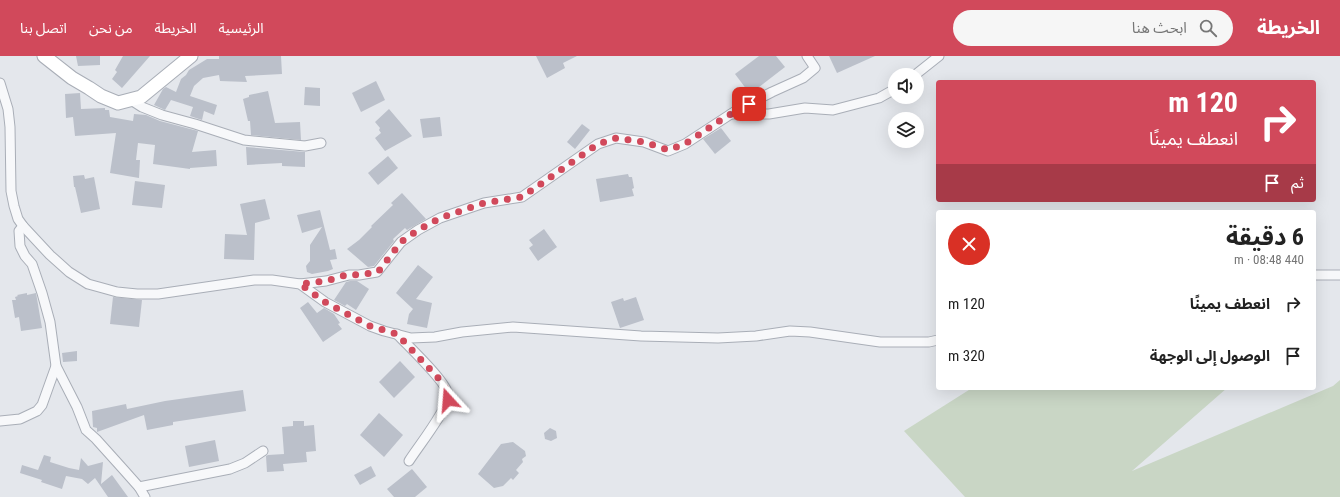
<!DOCTYPE html>
<html lang="ar">
<meta charset="utf-8">
<style>
:root{--surface:#fff;--page:#f6f6f6;--text:#222;--muted:#767676;--accent:#d1495b}
body{margin:0;font-family:"Roboto Condensed","Noto Sans Arabic",sans-serif;background:var(--page);color:var(--text);direction:rtl;height:100vh;display:flex;flex-direction:column;font-size:15px;white-space:nowrap}
*{box-sizing:border-box;margin:0}
p{font-size:13px;color:var(--muted)}
.icon{flex:none;width:22px;height:22px;fill:none;stroke:currentColor;stroke-width:2;stroke-linecap:round;stroke-linejoin:round}
.map{position:relative;flex:1;overflow:hidden;direction:ltr}
.details{position:absolute;left:936px;top:154px;width:380px;height:180px;display:flex;flex-direction:column;background:var(--surface);border-radius:4px;box-shadow:0 4px 16px #0002;direction:rtl}
.details>*{flex:none}
.banner{position:absolute;left:936px;top:24px;width:380px;height:122px;border-radius:4px;box-shadow:0 4px 16px #0002;direction:rtl;background:#d1495b;color:#fff;overflow:hidden}
.buttons{position:absolute;left:888px;top:12px;display:grid;gap:8px}
.buttons a{display:grid;place-items:center;width:36px;height:36px;border-radius:50%;background:var(--surface);box-shadow:0 4px 16px #0002;font-size:20px}
.pin{position:absolute;display:grid;place-items:center;width:34px;height:34px;color:#fff;margin:-17px;border-radius:8px;box-shadow:0 2px 6px #0006}
.me{position:absolute;width:44px;margin:-22px;rotate:341deg;stroke-linejoin:round;filter:drop-shadow(0 0 3px #0008)}
.turn{display:flex;align-items:center;gap:14px;height:84px;padding:0 12px;font-size:18px}
.turn .icon{width:52px;height:52px;stroke-width:2.5}
.turn b{display:block;font-size:28px;line-height:34px}
.then{display:flex;align-items:center;height:38px;padding:0 12px;background:#0003;gap:8px;font-size:15px}
.round{display:grid;place-items:center;flex:none;width:42px;height:42px;border-radius:21px;background:var(--page)}
.summary{display:flex;align-items:center;justify-content:space-between;height:68px;padding:0 12px}
h1{font-size:24px;font-weight:700;line-height:30px}
ul{padding:0;list-style:none}
li{display:flex;align-items:center;gap:12px;height:52px;padding:0 12px}
li div{flex:1}
li b{display:block;font-size:15px}
li em{font-style:normal}
header{display:flex;align-items:center;gap:24px;box-sizing:border-box;height:56px;padding:0 20px;background:var(--accent);color:#fff}
header strong{font-size:19px}
nav{display:flex;gap:22px;margin-inline-start:auto;font-size:14px}
.search{width:280px;height:36px;background:var(--page);display:flex;align-items:center;gap:10px;box-sizing:border-box;padding:0 14px;border-radius:22px;color:var(--muted);font-size:15px}
.map>svg:first-child{display:block}
.green{fill:#c9d6c5}
.building{fill:#bbc0ca}
.lines{fill:none;stroke-linecap:round;stroke-linejoin:round}
.minor-casing{stroke:#a9aeb7;stroke-width:11}
.secondary-casing{stroke:#a9aeb7;stroke-width:15}
.minor{stroke:#f7f8fa;stroke-width:9}
.secondary{stroke:#fff;stroke-width:13}
.route{stroke:#d1495b;stroke-width:7;stroke-dasharray:0 12.6}
</style>
<header>
<strong>الخريطة</strong>
<div class="search"><svg class="icon" aria-label="search" viewBox="0 0 24 24"><circle cx="10" cy="10" r="6"/><path d="M15 15l6 6"/></svg>ابحث هنا</div>
<nav><a>الرئيسية</a><a>الخريطة</a><a>من نحن</a><a>اتصل بنا</a></nav>
</header>
<div class="map">
<svg width="1340" height="441" viewBox="0 0 1340 441">
<rect width="100%" height="100%" fill="#e4e7ec"/>
<path class="green" d="M 1340,324 L 1340,441 L 965,441 L 904,375 L 972,332 L 1227,332 L 1132,415 L 1333,330 Z"/>
<g class="building">
<path d="M 76,0 L 100,0 L 100,9 L 78,10 Z"/>
<path d="M 123,0 L 150,0 L 122,32 L 112,23 L 117,16 L 115,14 Z"/>
<path d="M 219,0 L 281,0 L 282,18 L 245,20 L 247,26 L 220,25 L 219,19 L 203,22 L 194,30 L 190,40 L 217,49 L 214,59 L 204,55 L 202,64 L 190,60 L 193,51 L 171,44 L 165,54 L 154,49 L 163,33 L 166,31 L 176,36 L 181,23 L 186,19 L 189,14 L 207,3 L 219,3 Z"/>
<path d="M 536,0 L 577,0 L 563,7 L 565,12 L 547,22 Z"/>
<path d="M 759,0 L 776,0 L 785,11 L 750,38 L 735,18 Z"/>
<path d="M 829,0 L 875,0 L 837,17 Z"/>
<path d="M 376,25 L 385,44 L 361,56 L 352,37 Z"/>
<path d="M 305,31 L 320,32 L 320,50 L 304,49 Z"/>
<path d="M 268,35 L 275,67 L 300,66 L 301,84 L 251,79 L 250,65 L 248,65 L 243,43 L 249,41 L 249,39 Z"/>
<path d="M 80,37 L 81,53 L 105,52 L 105,54 L 109,54 L 110,61 L 133,65 L 134,58 L 146,59 L 160,65 L 198,75 L 192,96 L 216,94 L 217,110 L 190,112 L 190,113 L 153,108 L 155,89 L 138,87 L 136,104 L 140,104 L 139,122 L 110,117 L 116,77 L 75,80 L 73,61 L 66,62 L 65,38 Z"/>
<path d="M 389,53 L 412,80 L 385,95 L 375,82 L 381,77 L 379,74 L 380,72 L 375,66 Z"/>
<path d="M 440,61 L 442,80 L 423,82 L 420,63 Z"/>
<path d="M 582,68 L 590,74 L 575,93 L 567,86 Z"/>
<path d="M 721,72 L 731,85 L 715,98 L 703,83 Z"/>
<path d="M 246,91 L 305,96 L 305,111 L 282,110 L 282,107 L 247,109 Z"/>
<path d="M 388,100 L 398,112 L 378,129 L 368,117 Z"/>
<path d="M 628,118 L 629,121 L 632,121 L 634,132 L 632,133 L 634,140 L 600,146 L 596,123 Z"/>
<path d="M 84,119 L 85,123 L 94,121 L 100,153 L 81,157 L 75,131 L 74,131 L 73,120 Z"/>
<path d="M 135,125 L 165,129 L 162,152 L 132,149 Z"/>
<path d="M 402,137 L 426,163 L 407,174 L 405,172 L 393,183 L 394,185 L 374,210 L 368,211 L 347,193 L 359,184 L 372,171 L 371,170 L 393,149 L 391,147 Z"/>
<path d="M 265,143 L 270,163 L 255,167 L 254,204 L 224,203 L 225,178 L 247,179 L 240,148 Z"/>
<path d="M 320,154 L 330,194 L 335,193 L 337,203 L 330,204 L 333,213 L 328,215 L 312,218 L 307,216 L 306,210 L 310,205 L 310,189 L 322,171 L 302,177 L 297,159 Z"/>
<path d="M 544,173 L 557,191 L 538,205 L 529,192 L 533,189 L 529,184 Z"/>
<path d="M 418,209 L 433,221 L 416,243 L 432,247 L 427,272 L 407,268 L 409,258 L 413,253 L 396,237 Z"/>
<path d="M 350,225 L 357,225 L 369,233 L 356,254 L 347,248 L 345,250 L 334,244 L 346,226 Z"/>
<path d="M 27,237 L 27,239 L 36,237 L 42,272 L 21,275 L 19,261 L 15,262 L 12,244 L 16,244 L 15,241 L 18,240 L 17,239 Z"/>
<path d="M 113,241 L 142,244 L 139,271 L 110,268 Z"/>
<path d="M 636,241 L 644,264 L 620,272 L 611,246 L 623,242 L 624,245 Z"/>
<path d="M 308,246 L 317,257 L 324,252 L 334,258 L 340,267 L 338,268 L 342,273 L 323,286 L 300,252 Z"/>
<path d="M 77,295 L 77,305 L 63,306 L 62,297 Z"/>
<path d="M 400,305 L 415,321 L 394,342 L 379,326 Z"/>
<path d="M 243,334 L 246,355 L 173,366 L 173,369 L 147,374 L 144,359 L 97,376 L 97,372 L 93,371 L 92,355 L 126,348 L 127,353 L 165,345 Z"/>
<path d="M 379,357 L 403,379 L 384,401 L 360,379 Z"/>
<path d="M 293,365 L 304,365 L 304,370 L 314,369 L 316,395 L 306,396 L 307,406 L 283,408 L 284,415 L 267,416 L 266,400 L 268,399 L 284,398 L 282,371 L 293,370 Z"/>
<path d="M 550,372 L 556,375 L 557,382 L 551,385 L 545,383 L 544,377 Z"/>
<path d="M 215,384 L 219,405 L 189,411 L 185,390 Z"/>
<path d="M 513,386 L 525,395 L 526,400 L 522,403 L 523,406 L 516,414 L 519,417 L 513,424 L 511,422 L 503,430 L 494,432 L 478,418 L 501,388 Z"/>
<path d="M 44,399 L 51,401 L 50,406 L 69,412 L 79,414 L 81,402 L 88,410 L 103,406 L 101,428 L 112,419 L 128,441 L 108,441 L 95,422 L 88,428 L 82,423 L 66,420 L 62,433 L 41,426 L 42,424 L 20,417 L 22,409 L 38,414 Z"/>
<path d="M 371,410 L 376,420 L 360,429 L 354,419 Z"/>
<path d="M 412,413 L 427,431 L 415,441 L 394,441 L 387,433 Z"/>
</g>
<g class="lines">
<defs>
<g id="minor">
<path d="M 915,19 L 939,0"/>
<path d="M 0,27 L 8,53 L 10,71 L 11,135 L 14,150 L 18,163 L 23,170 L 50,199 L 69,216 L 88,228 L 99,231 L 117,236 L 137,238 L 158,238 L 254,224 L 272,224 L 300,228 L 325,246 L 370,270 L 384,275 L 411,282 L 435,281 L 462,276 L 513,271 L 641,280 L 718,282 L 756,280 L 790,275 L 810,276 L 880,286 L 929,286 L 938,284"/>
<path d="M 131,44 L 142,51 L 162,59 L 195,68 L 244,84 L 305,90 L 321,87"/>
<path d="M 731,58 L 769,58 L 805,52 L 833,54 L 879,42 L 895,33"/>
<path d="M 23,170 L 19,175 L 20,190 L 25,200 L 32,208 L 42,237 L 50,266 L 56,310 L 77,351 L 86,374 L 96,383 L 123,413 L 139,431 L 145,441"/>
<path d="M 1314,219 L 1340,219"/>
<path d="M 300,228 L 326,225 L 349,219 L 359,219 L 377,216 L 401,186 L 418,174 L 440,162 L 484,147 L 522,141 L 598,88 L 616,82 L 644,86 L 668,95 L 685,88 L 737,54 L 772,36 L 803,22 L 815,12 L 807,0"/>
<path d="M 397,278 C 407,289 448,327 448,339 C 449,352 417,392 409,405"/>
<path d="M 0,365 L 20,363 L 37,355 L 42,349 L 56,310"/>
<path d="M 139,431 L 230,413 L 245,407 L 263,395"/>
</g>
<path id="secondary" d="M 44,0 L 72,22 L 89,32 L 101,40 L 118,47 L 141,41 L 191,0"/>
</defs>
<use href="#minor" class="minor-casing"/>
<use href="#secondary" class="secondary-casing"/>
<use href="#minor" class="minor"/>
<use href="#secondary" class="secondary"/>
</g>
<g class="lines">
<path class="route" d="M 448,344 L 448,338 L 446,333 L 440,324 L 397,278 L 370,270 L 351,260 L 325,246 L 300,228 L 326,225 L 349,218 L 359,219 L 378,216 L 401,186 L 418,174 L 440,162 L 484,147 L 522,141 L 598,88 L 616,82 L 644,86 L 668,94 L 685,88 L 724,62 L 749,48"/>
</g>
</svg>
<div class="buttons">
<a><svg class="icon" aria-label="sound" viewBox="0 0 24 24"><path d="M4 9h4l5-4v14l-5-4H4zM17 9q2 3 0 6"/></svg></a>
<a><svg class="icon" aria-label="layers" viewBox="0 0 24 24"><path d="M12 4l9 5-9 5-9-5zM3 14l9 5 9-5"/></svg></a>
</div>
<div class="pin" style="left:749px;top:48px;background:#d93025"><svg class="icon" aria-label="arrive" viewBox="0 0 24 24"><path d="M6 21V4h12l-3 4 3 4H6"/></svg></div>
<svg class="me" style="left:448px;top:344px" viewBox="-20 -20 40 40"><path d="M0-17L14 15 0 8-14 15z" fill="#d1495b" stroke="#fff" stroke-width="4"/></svg>
<div class="banner">
<div class="turn"><svg class="icon" aria-label="right" viewBox="0 0 24 24"><path d="M7 20v-9h11M14 6l5 5-5 5"/></svg><div><b>120 m</b>انعطف يمينًا</div></div>
<div class="then">ثم<svg class="icon" aria-label="arrive" viewBox="0 0 24 24"><path d="M6 21V4h12l-3 4 3 4H6"/></svg></div>
</div>
<section class="details">
<div class="summary"><div><h1>6 دقيقة</h1><p>440 m · 08:48</p></div><a class="round" style="background:#d93025;color:#fff"><svg class="icon" aria-label="close" viewBox="0 0 24 24"><path d="M6 6l12 12M18 6L6 18"/></svg></a></div>
<ul>
<li><svg class="icon" aria-label="right" viewBox="0 0 24 24"><path d="M7 20v-9h11M14 6l5 5-5 5"/></svg><div><b>انعطف يمينًا</b></div><em>120 m</em></li>
<li><svg class="icon" aria-label="arrive" viewBox="0 0 24 24"><path d="M6 21V4h12l-3 4 3 4H6"/></svg><div><b>الوصول إلى الوجهة</b></div><em>320 m</em></li>
</ul>
</section>
</div>
